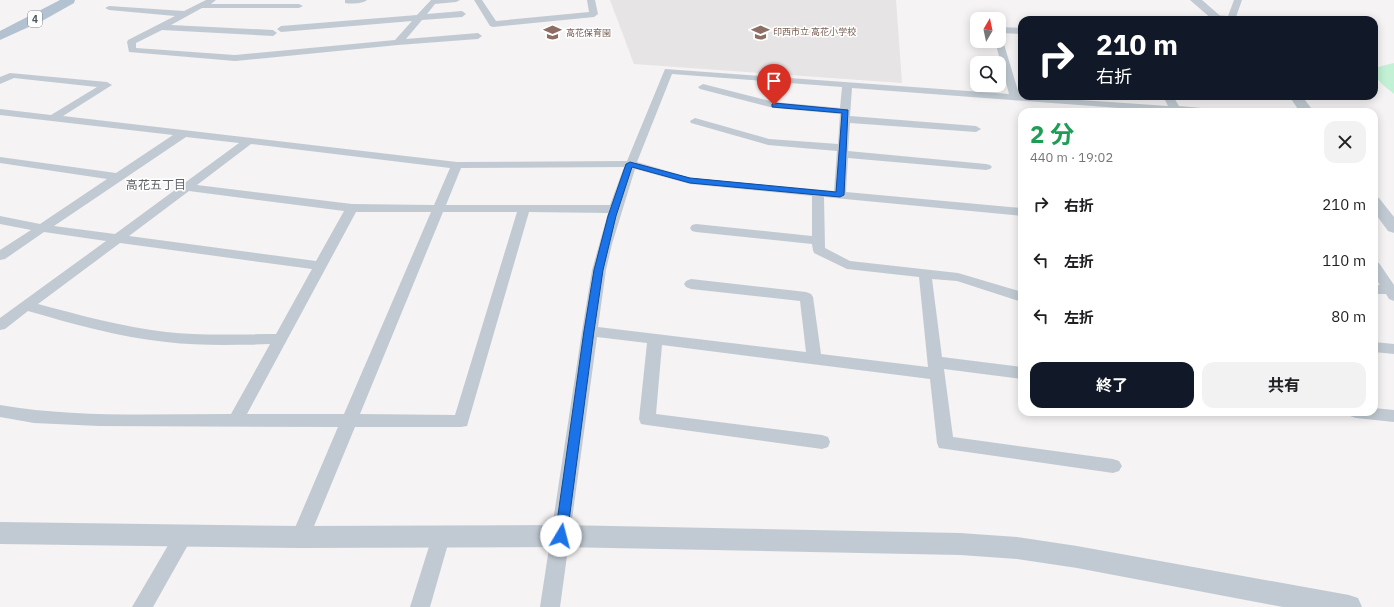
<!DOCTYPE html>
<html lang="ja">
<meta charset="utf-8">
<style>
:root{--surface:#fff;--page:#f2f2f2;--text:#202124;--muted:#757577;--accent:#111827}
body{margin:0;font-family:"IBM Plex Sans","Noto Sans JP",sans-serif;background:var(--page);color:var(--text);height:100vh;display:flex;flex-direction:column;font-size:15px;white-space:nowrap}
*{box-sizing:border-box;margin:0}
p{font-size:13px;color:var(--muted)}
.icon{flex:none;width:22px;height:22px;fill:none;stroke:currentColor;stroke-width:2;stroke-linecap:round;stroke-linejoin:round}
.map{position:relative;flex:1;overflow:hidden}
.drawer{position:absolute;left:1018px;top:108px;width:360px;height:308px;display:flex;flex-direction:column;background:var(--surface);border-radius:12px;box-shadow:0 2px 10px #0003}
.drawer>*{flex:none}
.guide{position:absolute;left:1018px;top:16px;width:360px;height:84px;border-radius:12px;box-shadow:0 2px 10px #0003;background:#111827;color:#fff;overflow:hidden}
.needle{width:26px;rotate:9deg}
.buttons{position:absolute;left:970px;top:12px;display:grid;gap:8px}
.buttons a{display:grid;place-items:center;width:36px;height:36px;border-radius:8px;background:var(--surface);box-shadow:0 2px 10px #0003;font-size:20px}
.pin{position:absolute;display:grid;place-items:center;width:34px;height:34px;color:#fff;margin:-41px -17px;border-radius:50% 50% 50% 0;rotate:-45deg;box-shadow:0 0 4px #0007}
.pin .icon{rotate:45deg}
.me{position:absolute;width:44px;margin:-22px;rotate:8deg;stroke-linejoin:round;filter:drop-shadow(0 0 3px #0008)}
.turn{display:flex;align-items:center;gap:14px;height:84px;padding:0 12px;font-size:18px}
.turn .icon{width:52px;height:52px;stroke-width:2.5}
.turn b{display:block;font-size:28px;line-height:34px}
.round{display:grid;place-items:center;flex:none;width:42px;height:42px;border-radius:12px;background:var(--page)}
.summary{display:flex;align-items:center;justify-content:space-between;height:68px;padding:0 12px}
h1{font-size:24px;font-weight:700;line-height:30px;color:#1e9e55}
.primary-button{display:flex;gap:8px;margin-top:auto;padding:8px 12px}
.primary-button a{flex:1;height:46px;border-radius:12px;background:var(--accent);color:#fff;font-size:16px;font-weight:700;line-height:46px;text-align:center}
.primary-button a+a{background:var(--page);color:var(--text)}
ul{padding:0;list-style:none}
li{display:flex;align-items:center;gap:12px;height:56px;padding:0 12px}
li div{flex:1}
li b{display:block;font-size:15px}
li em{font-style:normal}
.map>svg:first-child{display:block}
.education{fill:#e6e4e5}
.green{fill:#c3f1d5}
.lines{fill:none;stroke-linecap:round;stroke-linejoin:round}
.minor{fill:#c1cad2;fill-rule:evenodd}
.tertiary{fill:#c1cad2;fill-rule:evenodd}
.primary{fill:#b3c2d1;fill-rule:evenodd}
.route{fill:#1a73e8;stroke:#114b97}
.labels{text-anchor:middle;stroke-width:3;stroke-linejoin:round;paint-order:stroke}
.far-education-label{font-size:9px;fill:#785e54;stroke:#fff;text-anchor:start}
.shield{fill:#fff;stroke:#808990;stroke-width:1}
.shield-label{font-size:10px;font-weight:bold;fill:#4a5661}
.neighbourhood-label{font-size:12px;fill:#5f6368;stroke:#fff}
</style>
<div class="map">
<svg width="1394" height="607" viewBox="0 0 1394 607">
<rect width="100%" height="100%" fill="#f5f3f3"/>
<path class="education" d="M 610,0 L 896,0 L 902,83 L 634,64 Z"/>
<path class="green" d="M 1394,63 L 1394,94 C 1386,87 1374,80 1374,68 Z"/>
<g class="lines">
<g class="minor">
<path d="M 206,0 L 216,0 L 211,4 L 299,4 L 303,6 L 299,8 L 202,8 L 171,25 L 273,30 L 277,33 L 273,36 L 162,30 L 136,43 L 136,48 L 235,55 L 395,40 L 412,21 L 281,32 L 277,29 L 281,26 L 417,15 L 431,0 L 460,0 L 456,2 L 435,4 L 427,14 L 462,11 L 466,14 L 462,17 L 422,20 L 406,39 L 478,33 L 482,36 L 478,39 L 398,45 L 235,61 L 129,52 L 127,42 L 128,40 L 175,16 L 109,10 L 105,8 L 109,6 L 184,11 Z"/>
<path d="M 345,0 L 367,0 C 362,4 351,4 345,3 Z"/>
<path d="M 474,0 L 482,0 L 496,21 L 589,12 L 587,0 L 595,0 L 598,14 L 594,17 L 493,27 L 490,26 Z"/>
<path d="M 1234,0 L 1242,0 L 1236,17 L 1241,20 L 1213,19 L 1212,17 L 1213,15 L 1228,16 Z"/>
<path d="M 999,27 L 1022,28 L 1022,34 L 999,33 Z"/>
<path d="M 999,38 L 1003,41 L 1019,94 L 1022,96 L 1168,106 L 1163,96 L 1173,96 L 1179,106 L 1213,109 L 1218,112 L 1172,112 L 852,88 L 850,116 L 976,126 L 981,129 L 976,132 L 850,123 L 848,151 L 986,164 L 990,165 L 992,167 L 990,169 L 986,170 L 848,158 L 846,192 L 1022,208 L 1022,216 L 824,197 L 825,248 L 850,261 L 958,273 L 1022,292 L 1022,302 L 957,281 L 932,279 L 942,357 L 1022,367 L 1022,379 L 944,369 L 953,437 L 1113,459 L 1119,461 L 1122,466 L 1119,471 L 1113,473 L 939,448 L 937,443 L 930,379 L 662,345 L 656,414 L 822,435 L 828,437 L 830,442 L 828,447 L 822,449 L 647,425 L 641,424 L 639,419 L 647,343 L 597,337 L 560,607 L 540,607 L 582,331 L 592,270 L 608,213 L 529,212 L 467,426 L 461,427 L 355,427 L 307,543 L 300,545 L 293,543 L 291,537 L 338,427 L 99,426 L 34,423 L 0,417 L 0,405 C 76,418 154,414 231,414 L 270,344 C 235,345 200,346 166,342 C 119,337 73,324 28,311 L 5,329 L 0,330 L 0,318 L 106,241 L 44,232 L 5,259 L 0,260 L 0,250 L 31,230 L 0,224 L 0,216 L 40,224 L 107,179 L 0,163 L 0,157 L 116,173 L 173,135 L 0,115 L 0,109 L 51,115 L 97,87 L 14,78 L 0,84 L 0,77 L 10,73 L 107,82 L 112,85 L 63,116 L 457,162 L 627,161 L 665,69 L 1009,94 L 995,41 L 999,41 ZM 672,74 L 842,87 L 840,108 L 774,102 L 703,84 L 698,87 L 700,89 L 774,108 L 840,114 L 838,144 L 769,139 L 695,118 L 690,121 L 691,123 L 768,145 L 837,151 L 834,191 L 691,178 L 637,162 ZM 186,137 L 239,143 L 115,234 L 54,226 ZM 251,144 L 450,168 L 434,205 L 352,204 L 197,185 ZM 624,167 L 610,205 L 446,205 L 461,168 ZM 635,169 L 690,184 L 812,196 L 812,236 L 696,224 L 692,225 L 690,228 L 692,231 L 696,232 L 812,244 L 813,250 L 814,253 L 847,269 L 919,277 L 928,367 L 821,354 L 813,297 L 811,294 L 806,292 L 691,279 L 686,281 L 684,284 L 686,287 L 691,289 L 800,301 L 806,352 L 598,327 L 606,270 L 612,244 ZM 189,191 L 344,211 L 316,261 L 129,236 ZM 356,212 L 431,212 L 344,414 L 247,414 ZM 443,212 L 517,212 L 455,415 L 360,414 ZM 120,243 L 312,269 L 276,334 C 239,334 202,336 166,332 C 122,327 80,315 38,304 Z"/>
<path d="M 1374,262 L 1379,263 L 1394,285 L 1394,301 L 1389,299 L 1386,294 L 1374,294 L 1374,284 L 1380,285 L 1374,276 Z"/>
<path d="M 1374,342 L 1394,344 L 1394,354 L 1374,352 Z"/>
<path d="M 1374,408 L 1394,410 L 1394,422 L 1356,418 L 1350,416 L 1348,412 L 1374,412 Z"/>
<path d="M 184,528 L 191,530 L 193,536 L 153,607 L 132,607 L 177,530 Z"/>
<path d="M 441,529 L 448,531 L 450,537 L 430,607 L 410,607 L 432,537 L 434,531 Z"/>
</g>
<g class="tertiary">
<path d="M 1190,0 L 1202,0 L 1225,20 L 1213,20 Z"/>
<path d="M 1289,96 L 1302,96 L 1314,112 L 1300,112 Z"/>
<path d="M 1374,196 L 1379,198 L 1394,217 L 1394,233 L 1388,231 L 1374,212 Z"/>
<path d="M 0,522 L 300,526 L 561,525 L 960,533 L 1017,537 L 1077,546 L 1349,595 L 1358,598 L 1362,607 L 1283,607 L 1077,568 L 1017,559 L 960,555 L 561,547 L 300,548 L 0,544 Z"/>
</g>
<path class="primary" d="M 60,0 L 75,0 L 74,3 L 42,21 L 0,40 L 0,31 Z"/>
</g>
<path class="route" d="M 774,103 L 848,110 L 844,195 L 840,197 L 690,183 L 632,167 L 616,216 L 603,270 L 594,331 L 567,536 L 565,540 L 561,542 L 557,540 L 555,536 L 584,331 L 594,270 L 608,216 L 626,164 L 630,162 L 690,178 L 836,192 L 842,113 L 772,107 L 772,104 Z"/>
<defs>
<symbol id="school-bare" viewBox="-9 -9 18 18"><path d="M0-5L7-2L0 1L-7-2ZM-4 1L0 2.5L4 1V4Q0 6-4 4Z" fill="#8d6e63" stroke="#fff" stroke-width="2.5" paint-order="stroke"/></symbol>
</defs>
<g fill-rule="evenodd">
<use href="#school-bare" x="748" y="20" width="25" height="25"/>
<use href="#school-bare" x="540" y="20" width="25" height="25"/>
</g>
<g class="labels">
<g class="far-education-label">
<text x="773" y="35">印西市立 高花小学校</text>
<text x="566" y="36">高花保育園</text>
</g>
<rect class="shield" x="28" y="11" width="14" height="16" rx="3"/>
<g class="shield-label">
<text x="35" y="23">4</text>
</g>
<g class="neighbourhood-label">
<text x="156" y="189">高花五丁目</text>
</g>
</g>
</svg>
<div class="buttons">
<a><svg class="needle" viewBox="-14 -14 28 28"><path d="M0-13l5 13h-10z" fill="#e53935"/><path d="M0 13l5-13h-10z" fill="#757577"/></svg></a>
<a><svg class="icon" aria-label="search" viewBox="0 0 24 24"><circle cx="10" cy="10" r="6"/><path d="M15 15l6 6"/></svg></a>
</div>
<div class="pin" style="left:774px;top:105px;background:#d93025"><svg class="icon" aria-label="arrive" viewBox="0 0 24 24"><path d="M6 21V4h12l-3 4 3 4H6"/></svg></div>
<svg class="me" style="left:561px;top:536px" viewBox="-20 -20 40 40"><circle r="19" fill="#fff"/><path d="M0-13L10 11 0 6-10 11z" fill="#1a73e8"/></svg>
<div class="guide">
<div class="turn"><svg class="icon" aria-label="right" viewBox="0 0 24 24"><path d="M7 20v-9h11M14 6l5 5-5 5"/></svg><div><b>210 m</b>右折</div></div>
</div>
<section class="drawer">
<div class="summary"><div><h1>2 分</h1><p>440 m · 19:02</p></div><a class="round"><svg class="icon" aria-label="close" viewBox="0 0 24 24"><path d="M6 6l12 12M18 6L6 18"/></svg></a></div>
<ul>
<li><svg class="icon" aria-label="right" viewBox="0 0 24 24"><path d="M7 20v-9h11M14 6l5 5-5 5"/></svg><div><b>右折</b></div><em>210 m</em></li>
<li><svg class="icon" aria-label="left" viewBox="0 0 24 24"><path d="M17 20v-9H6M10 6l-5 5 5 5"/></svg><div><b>左折</b></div><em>110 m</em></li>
<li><svg class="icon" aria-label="left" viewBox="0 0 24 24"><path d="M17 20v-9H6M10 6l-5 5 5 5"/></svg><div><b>左折</b></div><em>80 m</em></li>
</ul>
<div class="primary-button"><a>終了</a><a>共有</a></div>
</section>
</div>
